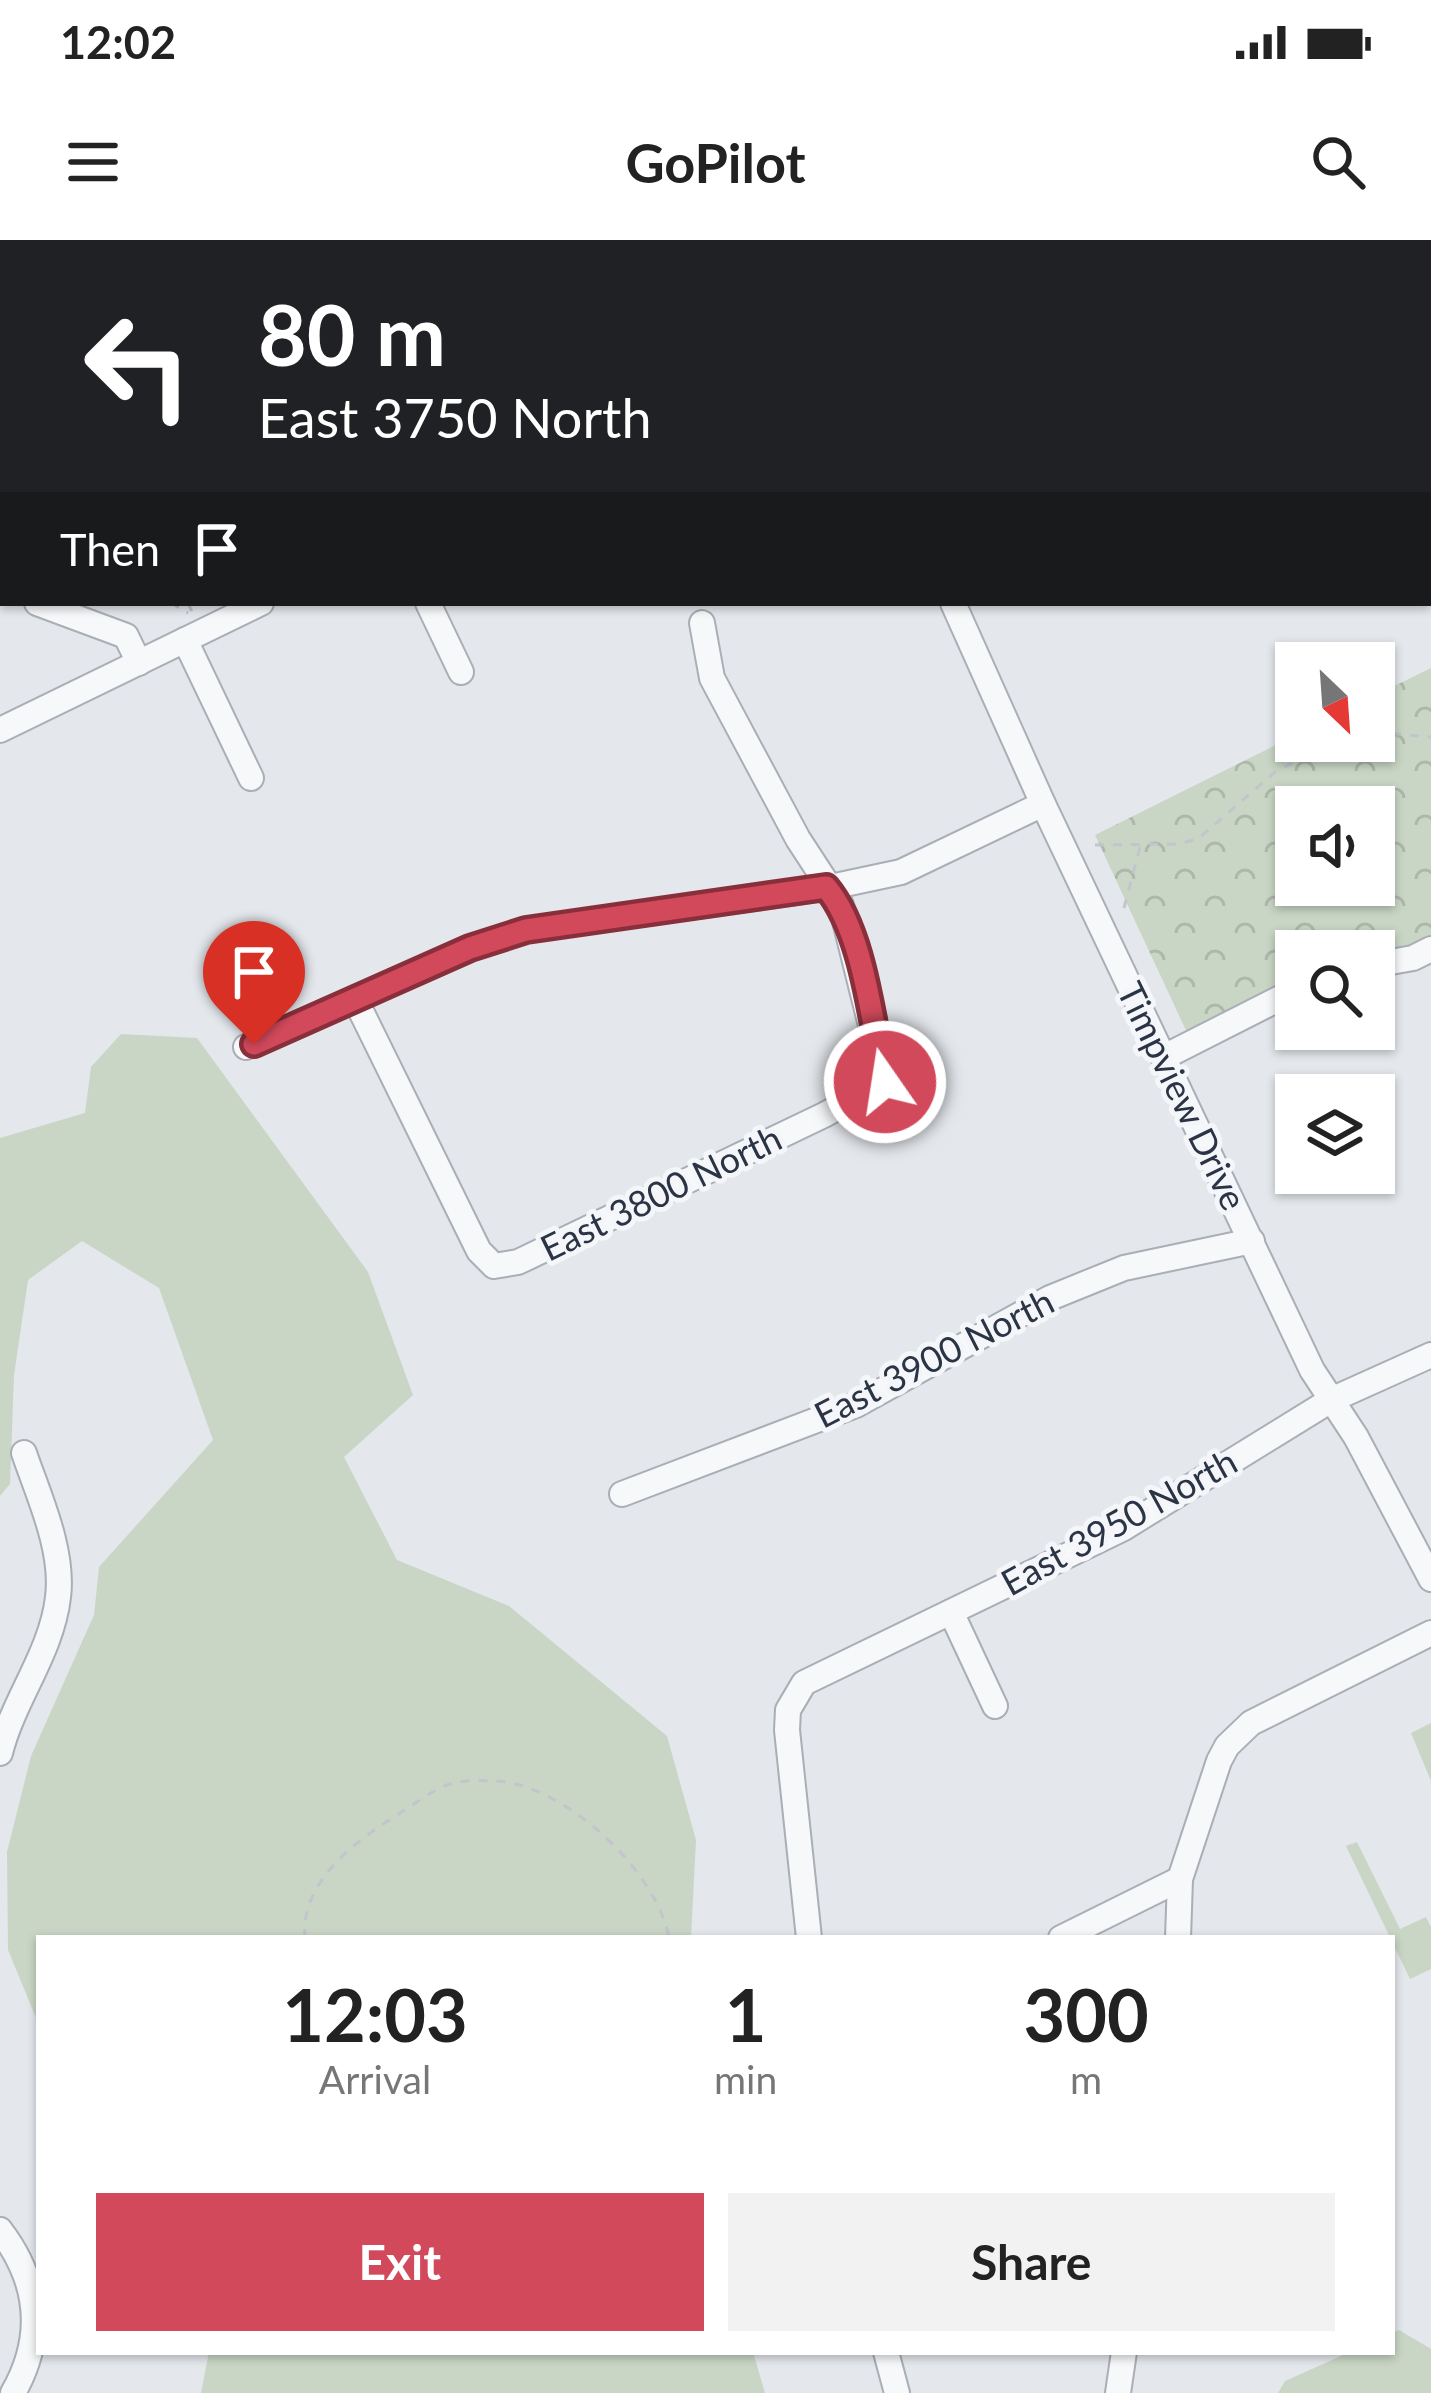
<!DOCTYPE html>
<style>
:root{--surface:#fff;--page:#f2f2f2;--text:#222;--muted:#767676;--accent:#d1495b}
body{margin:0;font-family:Lato,sans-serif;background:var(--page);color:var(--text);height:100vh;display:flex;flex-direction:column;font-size:45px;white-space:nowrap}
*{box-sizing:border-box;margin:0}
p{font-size:39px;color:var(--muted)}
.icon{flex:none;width:66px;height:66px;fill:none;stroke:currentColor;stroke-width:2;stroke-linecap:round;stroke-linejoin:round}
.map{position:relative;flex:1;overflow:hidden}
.details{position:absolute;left:36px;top:1695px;width:1359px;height:420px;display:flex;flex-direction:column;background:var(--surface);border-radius:0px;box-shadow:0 3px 9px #0004}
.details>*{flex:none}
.banner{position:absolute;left:0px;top:0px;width:1431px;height:366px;box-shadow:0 3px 9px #0004;background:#202124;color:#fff;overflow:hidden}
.needle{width:78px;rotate:155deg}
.controls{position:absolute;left:1275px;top:402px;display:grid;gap:24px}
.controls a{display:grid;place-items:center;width:120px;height:120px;border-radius:0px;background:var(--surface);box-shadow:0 3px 9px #0004;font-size:60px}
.pin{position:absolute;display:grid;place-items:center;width:102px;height:102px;color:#fff;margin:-123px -51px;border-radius:50% 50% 50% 0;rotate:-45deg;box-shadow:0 0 12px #0007}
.pin .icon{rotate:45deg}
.me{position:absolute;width:132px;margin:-66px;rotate:347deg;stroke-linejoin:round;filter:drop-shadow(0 0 9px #0008)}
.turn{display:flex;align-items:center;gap:42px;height:252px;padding:0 60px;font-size:54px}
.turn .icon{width:156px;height:156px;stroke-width:2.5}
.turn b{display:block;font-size:84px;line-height:102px}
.then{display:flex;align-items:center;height:114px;padding:0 60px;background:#0003;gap:24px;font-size:45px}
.eta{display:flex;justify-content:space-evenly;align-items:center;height:204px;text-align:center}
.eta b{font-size:72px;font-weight:700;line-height:84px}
.action{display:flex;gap:24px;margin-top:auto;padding:24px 60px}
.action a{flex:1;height:138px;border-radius:0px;background:var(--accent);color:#fff;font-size:48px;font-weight:700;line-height:138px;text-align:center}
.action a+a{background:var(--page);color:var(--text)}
.status{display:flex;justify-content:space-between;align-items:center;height:84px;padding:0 60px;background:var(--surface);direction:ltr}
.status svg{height:33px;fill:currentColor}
header{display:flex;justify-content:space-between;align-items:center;height:156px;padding:0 60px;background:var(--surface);font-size:54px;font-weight:700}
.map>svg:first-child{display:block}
.built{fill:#d2d6de}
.grass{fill:#c9d6c5}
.park{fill:url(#park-crowns);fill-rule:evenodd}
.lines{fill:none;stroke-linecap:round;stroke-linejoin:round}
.minor-casing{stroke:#a9aeb7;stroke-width:28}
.path{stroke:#c2c5cb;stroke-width:3;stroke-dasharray:9 9;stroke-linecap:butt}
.minor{stroke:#f7f8fa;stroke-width:24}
.route-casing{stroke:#882f3b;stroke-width:30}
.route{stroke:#d1495b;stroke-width:21}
.labels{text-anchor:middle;stroke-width:10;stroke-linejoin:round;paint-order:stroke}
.street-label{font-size:36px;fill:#2b3445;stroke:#f4f6f9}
</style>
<div class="status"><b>12:02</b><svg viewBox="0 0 49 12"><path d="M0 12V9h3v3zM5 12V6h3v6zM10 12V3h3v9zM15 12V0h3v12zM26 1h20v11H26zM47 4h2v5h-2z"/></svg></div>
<header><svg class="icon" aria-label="menu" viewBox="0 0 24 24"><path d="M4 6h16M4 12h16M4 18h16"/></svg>GoPilot<svg class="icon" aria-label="search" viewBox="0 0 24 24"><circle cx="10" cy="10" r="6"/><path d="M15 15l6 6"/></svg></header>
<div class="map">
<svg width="1431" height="2153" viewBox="0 0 1431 2153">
<defs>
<pattern id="park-crowns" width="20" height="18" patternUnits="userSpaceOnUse" patternTransform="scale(3)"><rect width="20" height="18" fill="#c9d6c5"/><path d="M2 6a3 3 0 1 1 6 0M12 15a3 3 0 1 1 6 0" fill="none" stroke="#adb8ab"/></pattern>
</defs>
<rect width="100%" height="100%" fill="#e4e7ec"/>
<path class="built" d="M 0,0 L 763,0 L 764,3 L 3,3 L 0,258 Z"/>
<g class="grass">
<path d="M 121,794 L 197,798 L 368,1032 L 413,1155 L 344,1217 L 397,1320 L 509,1366 L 667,1496 L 696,1600 L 691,1698 L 39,1698 L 39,1785 L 8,1710 L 7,1612 L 31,1516 L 94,1375 L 99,1327 L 213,1200 L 159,1048 L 82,1001 L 28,1040 L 14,1135 L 10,1244 L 0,1256 L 0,898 L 85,873 L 91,827 Z"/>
<path d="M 1431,1483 L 1431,1541 L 1411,1493 Z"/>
<path d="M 1357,1602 L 1400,1689 L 1426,1677 L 1431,1687 L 1431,1729 L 1410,1739 L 1346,1606 Z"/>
<path d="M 1399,2090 L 1431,2109 L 1431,2153 L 1278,2153 L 1285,2141 L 1350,2112 L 1392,2112 L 1392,2093 Z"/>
<path d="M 209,2112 L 753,2112 L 765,2153 L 201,2153 Z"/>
</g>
<path class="park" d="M 1431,428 L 1431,704 L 1374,720 L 1374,711 L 1296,711 L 1296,745 L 1190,799 L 1095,595 L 1296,495 L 1296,501 L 1374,501 L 1374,456 ZM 1296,567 L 1374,567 L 1374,645 L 1296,645 Z"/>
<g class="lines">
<defs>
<g id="minor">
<path d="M 782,0 L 784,3"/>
<path d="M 1050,0 L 1052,3"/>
<path d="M 558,3 L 564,0"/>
<path d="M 617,3 L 624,0"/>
<path d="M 942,3 L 948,0"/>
<path d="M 1428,200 L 1431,199"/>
<path d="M 0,349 L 3,350"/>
<path d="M 37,363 L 126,396 L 139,423"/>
<path d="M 428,363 L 461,432"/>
<path d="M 953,363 L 1043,564 L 1312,1130 L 1356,1197 L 1431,1339"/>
<path d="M 185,400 L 251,538"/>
<path d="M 0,490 L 261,363"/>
<path d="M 1374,725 L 1413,718 L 1431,709"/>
<path d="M 356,761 L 479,1011 L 494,1026 L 518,1022 L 824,875 L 885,842 L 841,665 L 798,599 L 712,438 L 702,383"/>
<path d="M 246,807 L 470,708 L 526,690 L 826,648 L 901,632 L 1043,564"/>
<path d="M 1164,817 L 1296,750"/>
<path d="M 622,1254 L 856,1165 L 1050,1058 L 1124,1028 L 1252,1001"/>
<path d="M 951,1372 L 995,1466"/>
<path d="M 0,1513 C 13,1460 52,1412 58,1357 C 64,1310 39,1257 24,1213"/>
<path d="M 809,1698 L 787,1490 L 788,1470 L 804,1443 L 1122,1289 L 1331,1160 L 1431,1115"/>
<path d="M 1061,1698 L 1180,1639"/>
<path d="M 1178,1698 L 1180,1639 L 1219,1521 L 1227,1506 L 1251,1483 L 1431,1393"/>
<path d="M 0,1990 C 39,2041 45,2097 13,2153"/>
<path d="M 886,2112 L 897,2153"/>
<path d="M 1118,2153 L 1124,2112"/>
</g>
</defs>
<use href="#minor" class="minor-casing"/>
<g class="path">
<path d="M 856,3 L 857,0"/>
<path d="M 171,363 L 188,373"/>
<path d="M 188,363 L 193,374"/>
<path d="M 1374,492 L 1431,497"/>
<path d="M 1095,605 L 1178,604 L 1198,599 L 1275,532 L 1335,501"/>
<path d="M 1124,668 L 1140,607"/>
<path d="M 305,1698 C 300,1641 356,1601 400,1573 C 415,1564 431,1551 447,1545 C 461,1540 479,1540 493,1541 C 563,1542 657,1631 669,1698"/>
</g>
<use href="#minor" class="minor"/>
</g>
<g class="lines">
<defs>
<path id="route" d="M 254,804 L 470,708 L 526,690 L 826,647 C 864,692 872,784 885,842"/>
</defs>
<use href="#route" class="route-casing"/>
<use href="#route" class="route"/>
</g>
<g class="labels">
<g class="street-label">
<text transform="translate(1182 856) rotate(64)" y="13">Timpview Drive</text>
<text transform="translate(661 953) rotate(-26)" y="13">East 3800 North</text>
<text transform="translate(934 1118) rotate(-27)" y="13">East 3900 North</text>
<text transform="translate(1119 1282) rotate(-29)" y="13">East 3950 North</text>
</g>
</g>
</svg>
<div class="controls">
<a><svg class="needle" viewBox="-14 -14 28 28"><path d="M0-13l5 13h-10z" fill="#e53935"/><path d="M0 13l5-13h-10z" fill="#767676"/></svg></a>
<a><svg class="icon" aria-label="sound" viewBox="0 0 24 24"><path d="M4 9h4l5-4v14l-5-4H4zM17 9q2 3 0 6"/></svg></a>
<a><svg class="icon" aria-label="search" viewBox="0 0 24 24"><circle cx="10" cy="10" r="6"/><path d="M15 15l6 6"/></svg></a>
<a><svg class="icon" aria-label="layers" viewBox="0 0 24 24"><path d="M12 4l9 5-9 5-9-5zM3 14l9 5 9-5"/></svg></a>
</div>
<div class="pin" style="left:254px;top:804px;background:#d93025"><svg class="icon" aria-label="arrive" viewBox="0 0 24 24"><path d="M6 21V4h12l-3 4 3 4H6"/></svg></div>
<svg class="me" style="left:885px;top:842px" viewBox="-20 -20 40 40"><circle r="17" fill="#d1495b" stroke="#fff" stroke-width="3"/><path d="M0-11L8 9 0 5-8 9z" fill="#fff"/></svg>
<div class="banner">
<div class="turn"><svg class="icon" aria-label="left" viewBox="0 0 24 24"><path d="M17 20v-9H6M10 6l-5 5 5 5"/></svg><div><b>80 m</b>East 3750 North</div></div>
<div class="then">Then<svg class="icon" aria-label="arrive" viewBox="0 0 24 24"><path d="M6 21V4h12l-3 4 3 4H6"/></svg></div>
</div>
<section class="details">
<div class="eta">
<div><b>12:03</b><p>Arrival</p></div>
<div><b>1</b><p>min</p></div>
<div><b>300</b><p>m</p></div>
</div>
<div class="action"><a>Exit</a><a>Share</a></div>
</section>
</div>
